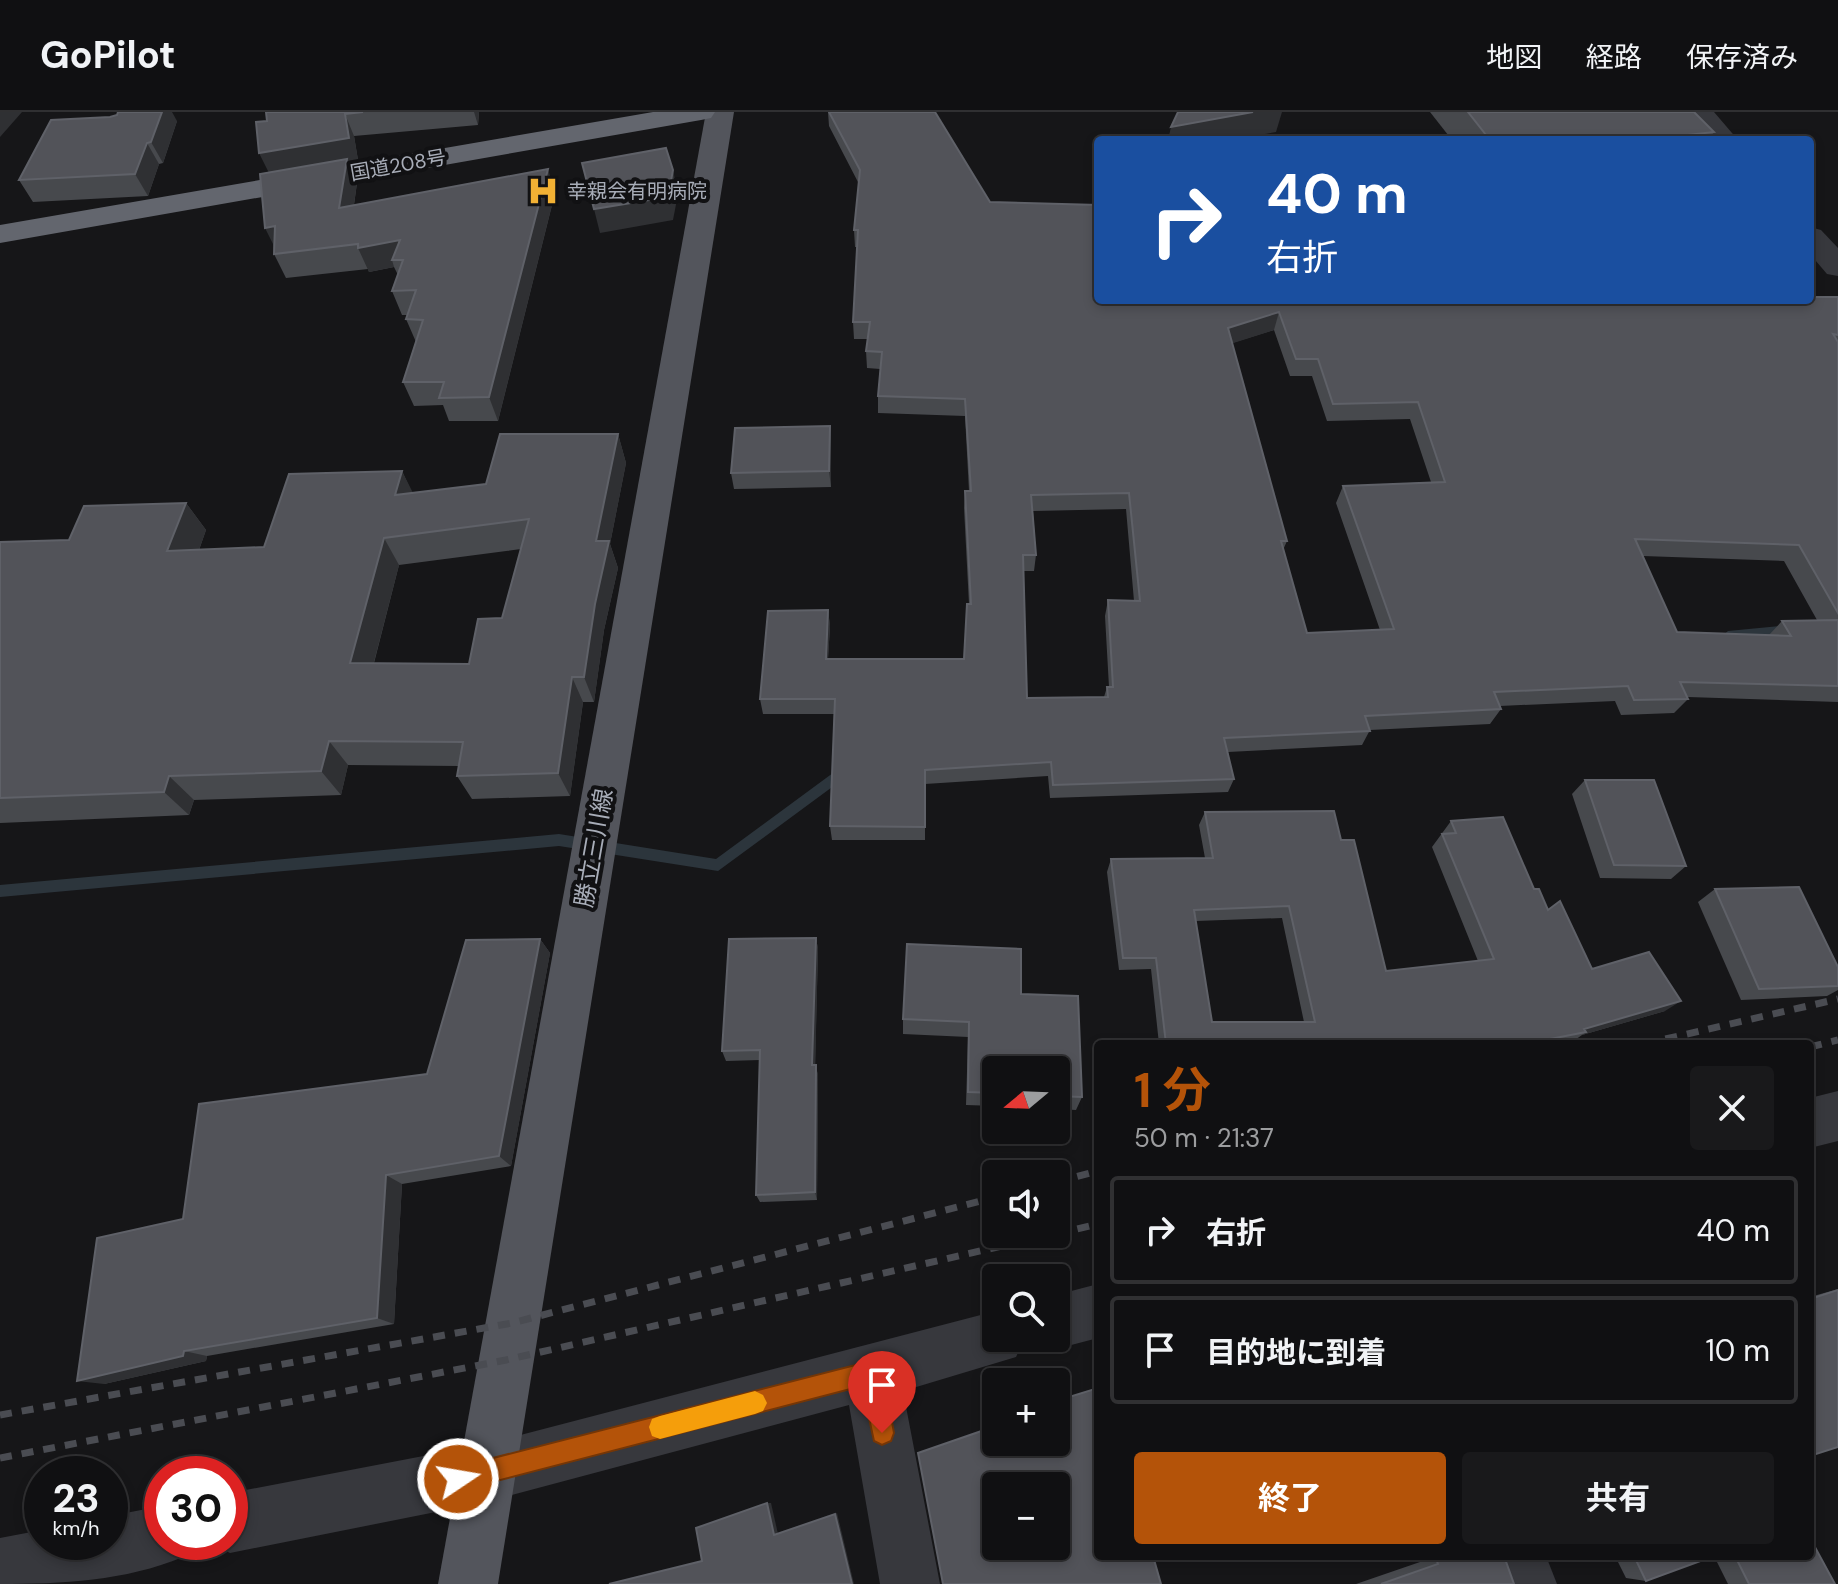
<!DOCTYPE html>
<html lang="ja">
<meta charset="utf-8">
<style>
:root{--surface:#101012;--page:#19191b;--text:#f1f3f6;--muted:#9c9d9f;--line:#303032;--accent:#b45309}
body{margin:0;font-family:"DM Sans","Noto Sans JP",sans-serif;background:var(--page);color:var(--text);height:100vh;display:flex;flex-direction:column;font-size:30px;white-space:nowrap}
*{box-sizing:border-box;margin:0}
p{font-size:26px;color:var(--muted)}
.icon{flex:none;width:44px;height:44px;fill:none;stroke:currentColor;stroke-width:2;stroke-linecap:round;stroke-linejoin:round}
.map{position:relative;flex:1;overflow:hidden}
.panel{position:absolute;left:1094px;top:928px;width:720px;height:520px;display:flex;flex-direction:column;background:var(--surface);border-radius:8px;box-shadow:0 4px 12px #0003,0 0 0 2px var(--line)}
.panel>*{flex:none}
.guide{position:absolute;left:1094px;top:24px;width:720px;height:168px;border-radius:8px;box-shadow:0 4px 12px #0003,0 0 0 2px var(--line);background:#1a4fa0;color:#fff;overflow:hidden}
.needle{width:52px;rotate:251deg}
.tools{position:absolute;left:982px;top:944px;display:grid;gap:16px}
.tools a{display:grid;place-items:center;width:88px;height:88px;border-radius:8px;background:var(--surface);box-shadow:0 4px 12px #0003,0 0 0 2px var(--line);font-size:40px}
.speed{position:absolute;left:24px;top:1344px;display:flex;gap:16px;font-size:40px;font-weight:700;text-align:center}
.speed>*{display:grid;place-content:center;width:104px;height:104px;border-radius:50%;background:var(--surface);box-shadow:0 4px 12px #0003,0 0 0 2px var(--line);line-height:1}
.speed small{font-size:20px;font-weight:400}
.speed .limit{border:12px solid #d22;background:#fff;color:#111}
.pin{position:absolute;display:grid;place-items:center;width:68px;height:68px;color:#fff;margin:-82px -34px;border-radius:50% 50% 50% 0;rotate:-45deg;box-shadow:0 0 8px #0007}
.pin .icon{rotate:45deg}
.me{position:absolute;width:88px;margin:-44px;rotate:78deg;stroke-linejoin:round;filter:drop-shadow(0 0 6px #0008)}
.turn{display:flex;align-items:center;gap:28px;height:168px;padding:0 40px;font-size:36px}
.turn .icon{width:104px;height:104px;stroke-width:2.5}
.turn b{display:block;font-size:56px;line-height:68px}
.round{display:grid;place-items:center;flex:none;width:84px;height:84px;border-radius:8px;background:var(--page)}
.summary{display:flex;align-items:center;justify-content:space-between;height:136px;padding:0 40px}
h1{font-size:48px;font-weight:700;line-height:60px;color:var(--accent)}
.primary-button{display:flex;gap:16px;margin-top:auto;padding:16px 40px}
.primary-button a{flex:1;height:92px;border-radius:8px;background:var(--accent);color:#fff;font-size:32px;font-weight:700;line-height:92px;text-align:center}
.primary-button a+a{background:var(--page);color:var(--text)}
ul{padding:0;list-style:none}
li{display:flex;align-items:center;gap:24px;height:108px;margin:0 16px 12px;padding:0 24px;border:4px solid var(--line);border-radius:8px}
li div{flex:1}
li b{display:block;font-size:30px}
li em{font-style:normal}
header{display:flex;align-items:center;gap:48px;box-sizing:border-box;height:112px;padding:0 40px;background:var(--surface);border-bottom:2px solid var(--line)}
header strong{font-size:38px}
nav{display:flex;gap:44px;margin-inline-start:auto;font-size:28px}
.map>svg:first-child{display:block}
.lines{fill:none;stroke-linecap:round;stroke-linejoin:round}
.stream{fill:#2c353c;fill-rule:evenodd}
.minor{fill:#37383d;fill-rule:evenodd}
.major{fill:#53555c;fill-rule:evenodd}
.highway{fill:#63666e;fill-rule:evenodd}
.rail{stroke:#4a4c52;stroke-width:7;stroke-dasharray:12 10;stroke-linecap:butt}
.wall{fill:#47494d;fill-rule:evenodd}
.shaded-wall{fill:#2f3033}
.building{fill:#525359;stroke:#5f6168;stroke-width:2;fill-rule:evenodd}
.route{fill:#b45309;stroke:#753606;stroke-width:2}
.slow{fill:#f59e0b}
.labels{text-anchor:middle;stroke-width:8;stroke-linejoin:round;paint-order:stroke}
.far-street-label{font-size:20px;fill:#a8adb8;stroke:#111113}
.far-poi-label{font-size:20px;fill:#a8adb8;stroke:#111113;text-anchor:start}
.street-label{font-size:24px;fill:#a8adb8;stroke:#111113}
</style>
<header>
<strong>GoPilot</strong>
<nav><a>地図</a><a>経路</a><a>保存済み</a></nav>
</header>
<div class="map">
<svg width="1838" height="1472" viewBox="0 0 1838 1472">
<rect width="100%" height="100%" fill="#161618"/>
<g class="lines">
<g class="stream">
<path d="M 1791,513 L 1797,518 L 1791,523 L 1728,529 L 1722,524 L 1728,519 Z"/>
<path d="M 837,658 L 854,661 L 856,665 L 854,669 L 839,670 L 718,759 L 559,734 L 0,785 L 0,773 L 559,722 L 716,747 Z"/>
</g>
<g class="minor">
<path d="M 1685,0 L 1714,0 L 1738,28 L 1709,28 Z"/>
<path d="M 1810,115 L 1821,118 L 1838,136 L 1838,164 L 1827,162 L 1810,142 Z"/>
<path d="M 1838,979 L 1838,1029 L 1810,1036 L 1810,986 Z"/>
<path d="M 1098,1172 L 1098,1226 L 1056,1237 L 1037,1229 L 1035,1226 L 1056,1226 L 1056,1183 Z"/>
<path d="M 996,1199 L 996,1226 L 1025,1226 L 1016,1245 L 903,1279 L 940,1472 L 880,1472 L 849,1293 L 486,1390 L 230,1441 L 208,1430 L 230,1430 L 230,1381 L 486,1332 Z"/>
<path d="M 162,1394 L 162,1430 L 189,1430 L 183,1445 C 125,1469 62,1472 0,1472 L 0,1426 L 42,1418 L 42,1430 L 110,1430 L 110,1404 Z"/>
<path d="M 1486,1444 L 1546,1444 L 1557,1472 L 1497,1472 Z"/>
</g>
<path class="major" d="M 706,0 L 734,0 L 498,1472 L 438,1472 Z"/>
<path class="highway" d="M 653,0 L 715,0 L 711,6 L 701,8 L 0,131 L 0,113 Z"/>
<g class="rail">
<path d="M 1644,932 L 1838,887"/>
<path d="M 1810,935 L 1838,928"/>
<path d="M 1056,1070 L 1098,1059"/>
<path d="M 1056,1122 L 1098,1112"/>
<path d="M 0,1303 L 512,1211 L 996,1085"/>
<path d="M 0,1346 L 506,1248 L 1054,1122"/>
</g>
</g>
<g class="wall">
<path d="M 266,0 L 479,0 L 478,13 L 354,24 L 358,48 L 348,50 L 357,71 L 354,93 L 555,81 L 498,309 L 449,309 L 443,293 L 414,294 L 403,270 L 416,230 L 406,207 L 408,203 L 402,203 L 392,179 L 398,163 L 394,155 L 369,160 L 368,157 L 286,166 L 274,142 Z"/>
<path d="M 828,0 L 935,0 L 990,90 L 1428,190 L 1530,188 L 1810,188 L 1838,185 L 1838,590 L 1688,585 L 1688,587 L 1674,601 L 1621,603 L 1615,589 L 1500,594 L 1501,597 L 1490,612 L 1370,618 L 1362,633 L 1228,640 L 1234,667 L 1228,680 L 1050,686 L 1048,664 L 925,672 L 925,728 L 832,728 L 830,714 L 834,602 L 763,602 L 760,587 L 828,498 L 830,514 L 828,547 L 964,547 L 969,492 L 964,396 L 965,379 L 969,379 L 965,304 L 878,301 L 878,284 L 880,257 L 867,256 L 866,239 L 868,227 L 854,227 L 853,210 L 857,135 L 855,135 L 854,118 L 859,72 L 829,14 ZM 1274,218 L 1290,264 L 1312,264 L 1327,309 L 1410,307 L 1431,370 L 1343,374 L 1336,391 L 1380,518 L 1307,521 L 1283,438 L 1287,429 L 1232,231 ZM 1126,397 L 1134,489 L 1108,488 L 1105,504 L 1109,575 L 1107,575 L 1104,585 L 1027,586 L 1023,459 L 1034,459 L 1036,443 L 1033,399 ZM 1643,444 L 1784,449 L 1817,508 L 1782,509 L 1769,523 L 1677,520 Z"/>
<path d="M 1430,0 L 1694,0 L 1714,20 L 1709,28 L 1452,28 Z"/>
<path d="M 177,9 L 163,51 L 159,52 L 148,84 L 33,90 L 19,68 Z"/>
<path d="M 830,314 L 831,331 L 831,375 L 734,377 L 731,361 Z"/>
<path d="M 618,322 L 626,351 L 610,432 L 618,456 L 604,518 L 594,590 L 583,590 L 570,684 L 472,687 L 457,664 L 459,654 L 348,653 L 341,683 L 194,688 L 189,703 L 0,711 L 0,430 L 69,428 L 186,391 L 206,418 L 199,438 L 264,435 L 402,359 L 412,381 L 486,372 ZM 521,437 L 502,506 L 469,552 L 374,551 L 399,453 Z"/>
<path d="M 1585,668 L 1686,754 L 1671,767 L 1600,766 L 1572,682 Z"/>
<path d="M 1205,700 L 1341,728 L 1386,859 L 1478,849 L 1432,735 L 1451,709 L 1534,777 L 1592,857 L 1665,899 L 1582,923 L 1572,930 L 1563,932 L 1159,932 L 1151,857 L 1119,858 L 1107,760 L 1111,747 L 1205,746 L 1199,713 ZM 1282,806 L 1304,910 L 1212,910 L 1196,809 Z"/>
<path d="M 1715,777 L 1838,874 L 1838,878 L 1827,884 L 1741,888 L 1698,790 Z"/>
<path d="M 816,826 L 818,837 L 815,953 L 818,963 L 817,1088 L 760,1090 L 756,1083 L 760,948 L 726,949 L 722,939 Z"/>
<path d="M 540,827 L 550,841 L 511,1054 L 402,1072 L 394,1212 L 207,1244 L 206,1249 L 104,1272 L 183,1107 L 427,962 Z"/>
<path d="M 1021,882 L 1082,985 L 1076,998 L 1056,997 L 1056,958 L 996,958 L 996,994 L 966,993 L 968,925 L 903,922 L 903,907 Z"/>
<path d="M 1838,1177 L 1838,1335 L 1810,1344 L 1810,1185 Z"/>
<path d="M 1418,1444 L 1504,1444 L 1514,1472 L 1356,1472 L 1420,1450 Z"/>
<path d="M 1615,1444 L 1810,1444 L 1835,1472 L 1728,1472 L 1714,1444 L 1646,1469 L 1626,1466 Z"/>
</g>
<g class="shaded-wall">
<path d="M 0,0 L 22,0 L 0,25 Z"/>
<path d="M 162,0 L 172,0 L 177,9 L 163,51 L 151,30 Z"/>
<path d="M 474,0 L 479,0 L 478,13 Z"/>
<path d="M 1253,0 L 1282,0 L 1276,20 L 1232,28 L 1168,28 L 1171,15 Z"/>
<path d="M 345,2 L 354,24 L 358,48 L 348,50 L 357,71 L 350,120 L 270,63 L 259,41 Z"/>
<path d="M 147,31 L 159,52 L 148,84 L 135,62 Z"/>
<path d="M 548,57 L 555,81 L 498,309 L 489,285 Z"/>
<path d="M 673,58 L 678,82 L 673,108 L 600,121 L 594,97 Z"/>
<path d="M 275,114 L 277,140 L 265,116 Z"/>
<path d="M 400,128 L 392,148 L 394,155 L 369,160 L 358,136 Z"/>
<path d="M 1279,200 L 1274,218 L 1224,234 L 1228,216 Z"/>
<path d="M 830,314 L 831,331 L 831,375 L 829,359 Z"/>
<path d="M 618,322 L 626,351 L 610,432 L 618,456 L 604,518 L 594,590 L 584,565 L 596,429 Z"/>
<path d="M 402,359 L 416,387 L 395,383 Z"/>
<path d="M 186,391 L 206,418 L 189,466 L 167,439 Z"/>
<path d="M 384,426 L 399,453 L 367,577 L 350,551 Z"/>
<path d="M 828,498 L 830,514 L 827,562 L 826,547 Z"/>
<path d="M 572,565 L 583,590 L 570,684 L 558,661 Z"/>
<path d="M 329,629 L 348,653 L 341,683 L 321,659 Z"/>
<path d="M 169,664 L 194,688 L 189,703 L 164,680 Z"/>
<path d="M 816,826 L 818,837 L 815,963 L 812,953 Z"/>
<path d="M 540,827 L 550,841 L 511,1054 L 499,1044 Z"/>
<path d="M 1681,889 L 1665,899 L 1582,923 L 1586,920 L 1584,917 Z"/>
<path d="M 816,953 L 818,963 L 817,1088 L 815,1080 Z"/>
<path d="M 386,1063 L 402,1072 L 394,1212 L 377,1206 Z"/>
<path d="M 184,1239 L 207,1244 L 206,1249 L 104,1272 L 77,1269 Z"/>
<path d="M 767,1391 L 771,1391 L 778,1422 L 774,1423 Z"/>
<path d="M 837,1401 L 854,1472 L 852,1472 L 835,1402 Z"/>
</g>
<g class="building">
<path d="M 118,0 L 162,0 L 151,30 L 147,31 L 135,62 L 19,68 L 51,8 L 110,5 L 117,3 Z"/>
<path d="M 266,0 L 363,0 L 345,2 L 349,26 L 259,41 L 256,10 L 267,9 Z"/>
<path d="M 829,0 L 935,0 L 990,90 L 1098,93 L 1098,188 L 1429,188 L 1428,190 L 1532,188 L 1810,188 L 1810,185 L 1838,185 L 1838,223 L 1833,222 L 1838,230 L 1838,501 L 1799,433 L 1635,427 L 1677,520 L 1791,524 L 1782,509 L 1838,508 L 1838,574 L 1680,570 L 1688,587 L 1634,588 L 1628,574 L 1494,580 L 1501,597 L 1365,604 L 1370,619 L 1224,626 L 1234,667 L 1053,673 L 1051,650 L 925,658 L 925,715 L 830,714 L 835,587 L 760,587 L 768,499 L 828,498 L 826,547 L 964,547 L 967,492 L 971,492 L 965,379 L 971,379 L 965,287 L 878,284 L 882,240 L 866,239 L 870,210 L 853,210 L 858,118 L 854,118 L 860,58 ZM 1279,200 L 1296,247 L 1318,247 L 1333,292 L 1418,290 L 1445,370 L 1343,374 L 1394,517 L 1307,521 L 1281,429 L 1287,429 L 1228,216 ZM 1129,381 L 1140,489 L 1108,488 L 1113,575 L 1107,575 L 1108,585 L 1027,586 L 1023,443 L 1036,443 L 1031,383 Z"/>
<path d="M 1178,0 L 1253,0 L 1171,15 Z"/>
<path d="M 1468,0 L 1694,0 L 1714,20 L 1643,28 L 1490,28 Z"/>
<path d="M 666,36 L 673,58 L 668,85 L 594,97 L 582,51 Z"/>
<path d="M 347,47 L 339,96 L 548,57 L 489,285 L 439,286 L 444,270 L 403,270 L 423,208 L 406,207 L 416,178 L 392,179 L 403,148 L 392,148 L 400,128 L 358,136 L 358,132 L 274,142 L 275,114 L 265,116 L 260,62 Z"/>
<path d="M 830,314 L 829,359 L 731,361 L 735,316 Z"/>
<path d="M 500,322 L 618,322 L 596,429 L 609,429 L 595,492 L 584,565 L 572,565 L 558,661 L 457,664 L 463,630 L 329,629 L 321,659 L 169,664 L 164,680 L 0,686 L 0,430 L 69,428 L 84,394 L 186,391 L 167,439 L 264,435 L 289,362 L 402,359 L 395,383 L 486,372 ZM 529,407 L 502,506 L 478,507 L 469,552 L 350,551 L 384,426 Z"/>
<path d="M 1585,668 L 1654,668 L 1686,754 L 1614,753 Z"/>
<path d="M 1334,699 L 1341,728 L 1354,728 L 1386,859 L 1494,847 L 1442,722 L 1456,721 L 1451,709 L 1503,705 L 1534,777 L 1539,777 L 1548,798 L 1560,789 L 1592,857 L 1649,840 L 1681,889 L 1584,917 L 1586,920 L 1524,932 L 1166,932 L 1156,846 L 1123,846 L 1111,747 L 1213,746 L 1205,700 ZM 1289,794 L 1315,910 L 1212,910 L 1194,798 Z"/>
<path d="M 1799,775 L 1838,855 L 1838,874 L 1759,877 L 1715,777 Z"/>
<path d="M 816,826 L 812,953 L 816,953 L 815,1080 L 756,1083 L 760,938 L 722,939 L 729,827 Z"/>
<path d="M 540,827 L 499,1044 L 386,1063 L 377,1206 L 184,1239 L 183,1244 L 77,1269 L 97,1126 L 183,1107 L 199,992 L 427,962 L 466,828 Z"/>
<path d="M 907,832 L 1021,837 L 1021,882 L 1078,884 L 1082,985 L 1056,984 L 1056,958 L 996,958 L 996,981 L 968,980 L 969,910 L 903,907 Z"/>
<path d="M 1838,1178 L 1838,1335 L 1810,1344 L 1810,1187 Z"/>
<path d="M 1098,1276 L 1098,1444 L 1153,1444 L 1161,1472 L 943,1472 L 918,1341 L 996,1314 L 996,1330 L 1056,1330 L 1056,1289 ZM 996,1374 L 1056,1374 L 1056,1434 L 996,1434 Z"/>
<path d="M 767,1391 L 774,1423 L 835,1402 L 852,1472 L 609,1472 L 702,1449 L 696,1416 Z"/>
<path d="M 1810,1426 L 1835,1472 L 1749,1472 L 1735,1444 L 1810,1444 Z"/>
<path d="M 1435,1444 L 1504,1444 L 1514,1472 L 1381,1472 L 1438,1452 Z"/>
<path d="M 1634,1444 L 1714,1444 L 1646,1469 Z"/>
</g>
<path class="route" d="M 871,1249 L 879,1252 L 883,1260 L 894,1321 L 891,1329 L 882,1333 L 874,1329 L 862,1274 L 458,1379 L 449,1375 L 446,1367 L 449,1358 L 458,1355 Z"/>
<path class="slow" d="M 755,1279 L 763,1283 L 767,1291 L 763,1299 L 755,1302 L 660,1327 L 652,1324 L 649,1315 L 652,1307 L 660,1304 Z"/>
<defs>
<symbol id="hospital-bare" viewBox="-9 -9 18 18"><path d="M-5-5h3v3.5h4V-5h3V5h-3V1.5h-4V5h-3Z" fill="#f2b134" stroke="#111113" stroke-width="2.5" paint-order="stroke"/></symbol>
</defs>
<g fill-rule="evenodd">
<use href="#hospital-bare" x="521" y="57" width="44" height="44"/>
</g>
<g class="labels">
<g class="far-street-label">
<text transform="translate(398 53) rotate(-10)" y="7">国道208号</text>
</g>
<g class="far-poi-label">
<text x="567" y="86">幸親会有明病院</text>
</g>
<g class="street-label">
<text transform="translate(594 736) rotate(-80)" y="8">勝立三川線</text>
</g>
</g>
</svg>
<div class="tools">
<a><svg class="needle" viewBox="-14 -14 28 28"><path d="M0-13l5 13h-10z" fill="#e53935"/><path d="M0 13l5-13h-10z" fill="#9c9d9f"/></svg></a>
<a><svg class="icon" aria-label="sound" viewBox="0 0 24 24"><path d="M4 9h4l5-4v14l-5-4H4zM17 9q2 3 0 6"/></svg></a>
<a><svg class="icon" aria-label="search" viewBox="0 0 24 24"><circle cx="10" cy="10" r="6"/><path d="M15 15l6 6"/></svg></a>
<a>+</a>
<a>−</a>
</div>
<div class="speed"><div>23<small>km/h</small></div><div class="limit">30</div></div>
<div class="pin" style="left:882px;top:1321px;background:#d93025"><svg class="icon" aria-label="arrive" viewBox="0 0 24 24"><path d="M6 21V4h12l-3 4 3 4H6"/></svg></div>
<svg class="me" style="left:458px;top:1367px" viewBox="-20 -20 40 40"><circle r="17" fill="#b45309" stroke="#fff" stroke-width="3"/><path d="M0-11L8 9 0 5-8 9z" fill="#fff"/></svg>
<div class="guide">
<div class="turn"><svg class="icon" aria-label="right" viewBox="0 0 24 24"><path d="M7 20v-9h11M14 6l5 5-5 5"/></svg><div><b>40 m</b>右折</div></div>
</div>
<section class="panel">
<div class="summary"><div><h1>1 分</h1><p>50 m · 21:37</p></div><a class="round"><svg class="icon" aria-label="close" viewBox="0 0 24 24"><path d="M6 6l12 12M18 6L6 18"/></svg></a></div>
<ul>
<li><svg class="icon" aria-label="right" viewBox="0 0 24 24"><path d="M7 20v-9h11M14 6l5 5-5 5"/></svg><div><b>右折</b></div><em>40 m</em></li>
<li><svg class="icon" aria-label="arrive" viewBox="0 0 24 24"><path d="M6 21V4h12l-3 4 3 4H6"/></svg><div><b>目的地に到着</b></div><em>10 m</em></li>
</ul>
<div class="primary-button"><a>終了</a><a>共有</a></div>
</section>
</div>
